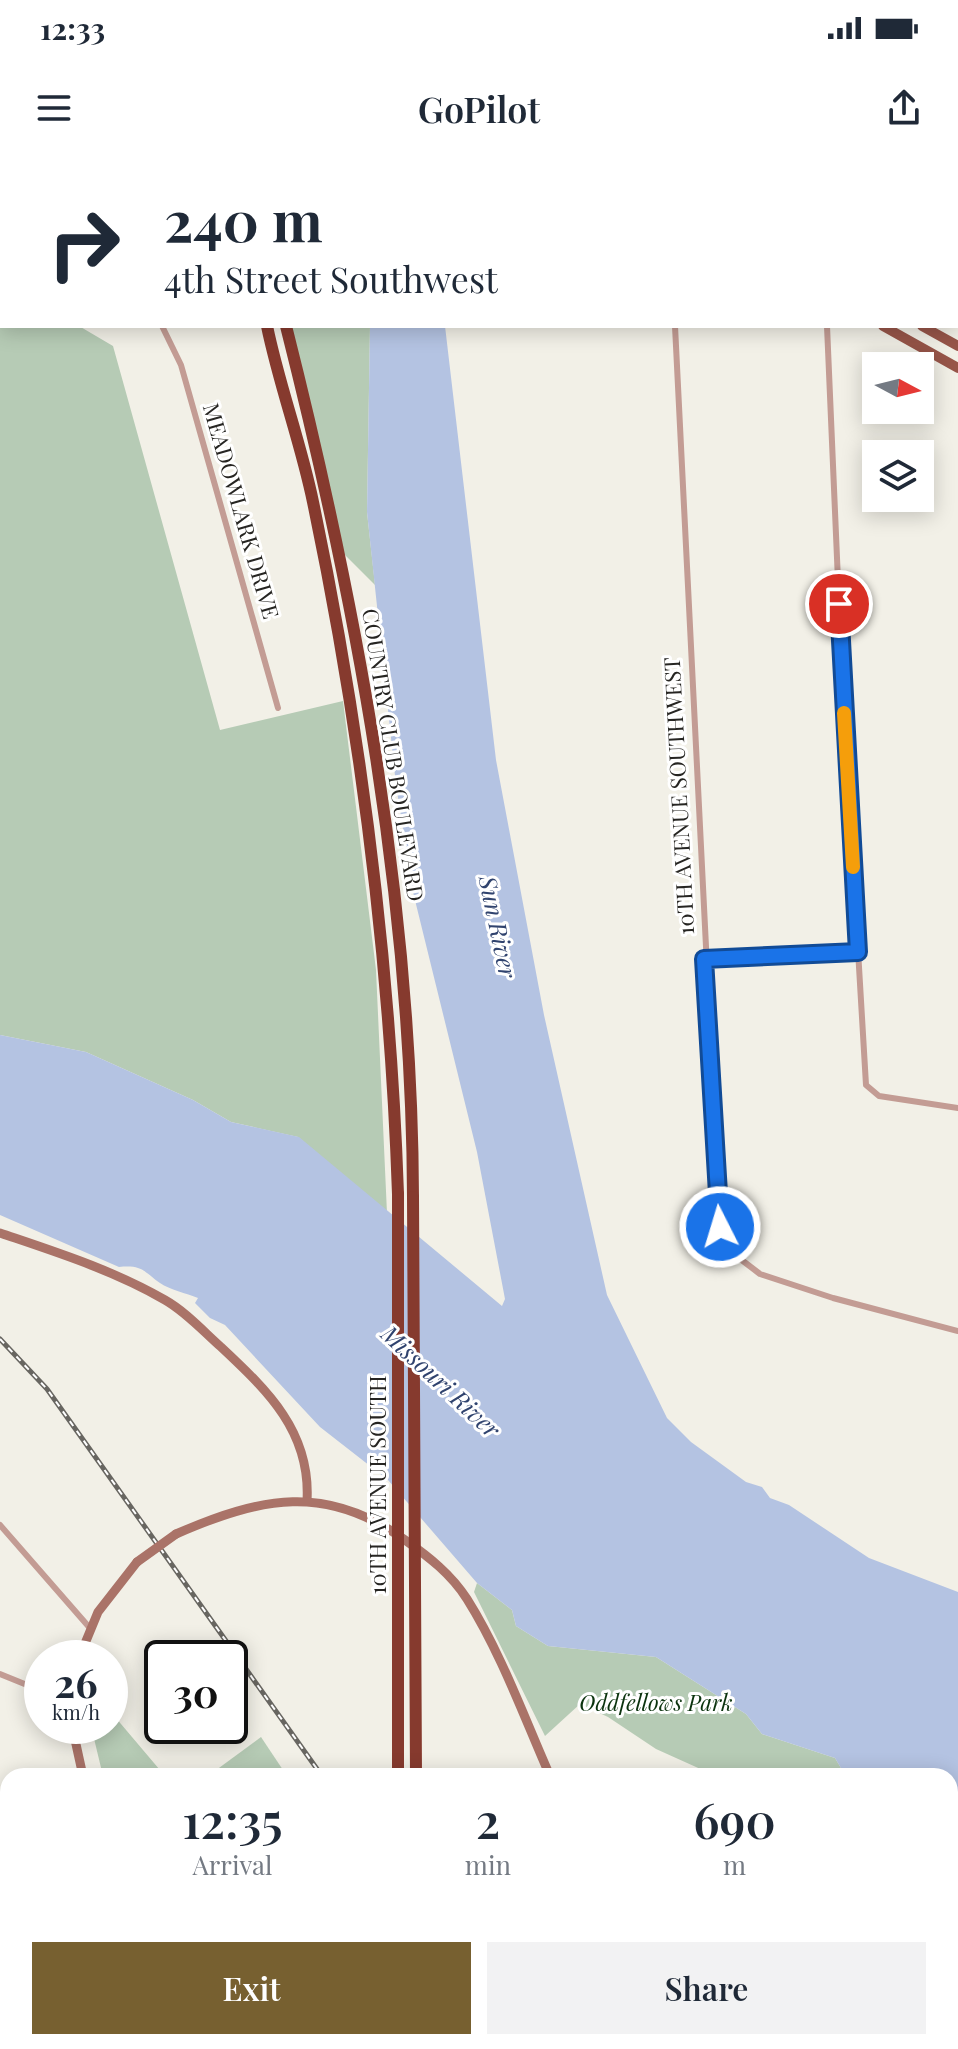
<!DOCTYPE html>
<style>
:root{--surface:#fff;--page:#f2f2f3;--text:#1f2937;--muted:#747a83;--accent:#776030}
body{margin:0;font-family:"Playfair Display",serif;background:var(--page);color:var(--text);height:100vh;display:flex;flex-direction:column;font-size:30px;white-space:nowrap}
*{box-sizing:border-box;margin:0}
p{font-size:26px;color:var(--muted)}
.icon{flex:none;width:44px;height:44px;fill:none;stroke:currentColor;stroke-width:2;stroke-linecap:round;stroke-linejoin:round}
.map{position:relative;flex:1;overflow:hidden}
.details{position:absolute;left:0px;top:1608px;width:958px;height:282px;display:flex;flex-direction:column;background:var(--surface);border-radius:24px 24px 0 0;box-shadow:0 4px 20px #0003}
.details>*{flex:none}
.banner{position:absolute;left:0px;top:0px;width:958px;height:168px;box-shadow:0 4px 20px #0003;background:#fff;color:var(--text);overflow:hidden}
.needle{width:52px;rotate:97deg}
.fabs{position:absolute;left:862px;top:192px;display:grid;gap:16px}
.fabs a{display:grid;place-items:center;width:72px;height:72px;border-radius:0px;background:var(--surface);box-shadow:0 4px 20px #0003;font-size:40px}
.speed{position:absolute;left:24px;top:1480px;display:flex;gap:16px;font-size:40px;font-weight:700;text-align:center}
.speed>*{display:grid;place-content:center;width:104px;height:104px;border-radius:50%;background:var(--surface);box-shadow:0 4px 20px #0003;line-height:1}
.speed small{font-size:20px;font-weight:400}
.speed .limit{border:4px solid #111;border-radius:12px;background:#fff;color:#111}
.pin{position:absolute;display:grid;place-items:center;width:68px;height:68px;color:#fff;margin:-34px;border:4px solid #fff;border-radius:50%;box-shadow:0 2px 8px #0007}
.me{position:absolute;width:88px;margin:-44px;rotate:355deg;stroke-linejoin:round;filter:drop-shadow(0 0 6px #0008)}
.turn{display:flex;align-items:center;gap:28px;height:168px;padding:0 32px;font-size:36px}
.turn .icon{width:104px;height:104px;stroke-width:2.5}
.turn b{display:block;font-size:56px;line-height:68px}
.eta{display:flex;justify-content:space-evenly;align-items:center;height:136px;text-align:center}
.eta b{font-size:48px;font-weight:600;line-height:56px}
.cta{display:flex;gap:16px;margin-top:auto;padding:16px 32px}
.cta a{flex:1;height:92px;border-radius:0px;background:var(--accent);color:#fff;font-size:32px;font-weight:600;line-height:92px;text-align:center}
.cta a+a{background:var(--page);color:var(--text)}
.status{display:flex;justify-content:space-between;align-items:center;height:56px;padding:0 40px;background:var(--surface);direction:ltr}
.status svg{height:22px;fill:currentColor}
header{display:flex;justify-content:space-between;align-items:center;height:104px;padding:0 32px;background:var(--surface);font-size:36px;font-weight:600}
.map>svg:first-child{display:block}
.green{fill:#b6cbb5}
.water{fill:#b4c3e2}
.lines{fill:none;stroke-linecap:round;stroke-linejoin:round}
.street{stroke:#c39c94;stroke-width:6}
.secondary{stroke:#aa7368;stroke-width:9}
.primary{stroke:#975549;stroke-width:10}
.highway{stroke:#863a2e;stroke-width:12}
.rail-casing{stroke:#686661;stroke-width:5}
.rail{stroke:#fff;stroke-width:2;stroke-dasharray:6;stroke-linecap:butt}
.secondary-bridge{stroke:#aa7368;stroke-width:9}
.highway-bridge{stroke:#863a2e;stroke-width:12}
.route-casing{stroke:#114b97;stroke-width:20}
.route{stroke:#1a73e8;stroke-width:14}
.slow{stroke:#f59e0b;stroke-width:14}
.labels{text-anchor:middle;stroke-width:6;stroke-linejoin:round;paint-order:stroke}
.street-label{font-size:22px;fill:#262522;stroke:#fff}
.park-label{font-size:22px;font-style:italic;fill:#0b330e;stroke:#fff}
.water-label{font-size:24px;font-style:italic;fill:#30436e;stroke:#fff}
</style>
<div class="status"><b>12:33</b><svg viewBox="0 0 49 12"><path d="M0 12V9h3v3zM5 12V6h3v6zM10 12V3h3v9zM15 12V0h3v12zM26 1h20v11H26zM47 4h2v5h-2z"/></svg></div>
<header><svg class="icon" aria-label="menu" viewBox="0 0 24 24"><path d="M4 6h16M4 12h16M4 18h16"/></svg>GoPilot<svg class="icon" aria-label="share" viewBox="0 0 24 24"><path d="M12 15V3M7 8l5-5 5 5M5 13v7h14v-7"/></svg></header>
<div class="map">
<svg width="958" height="1889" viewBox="0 0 958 1889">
<rect width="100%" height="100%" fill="#f2f0e7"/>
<g class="green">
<path d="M 0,120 L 2,166 L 79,166 L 113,186 L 220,570 L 343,541 L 376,810 L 387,1053 L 298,977 L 231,962 L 193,940 L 86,892 L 0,875 Z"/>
<path d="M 289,166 L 370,166 L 367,352 L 375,425 L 343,393 Z"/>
<path d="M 477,1423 L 512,1450 L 516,1466 L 548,1486 L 656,1497 L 746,1554 L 762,1574 L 835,1598 L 841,1608 L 854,1616 L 716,1616 L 656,1589 L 608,1557 L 580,1544 L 545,1576 L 474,1432 Z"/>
<path d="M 110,1551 L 165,1616 L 103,1616 L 91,1566 L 110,1566 Z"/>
<path d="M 261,1577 L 287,1616 L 208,1616 Z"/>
<path d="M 8,1713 L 8,1882 L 296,1882 L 301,1889 L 0,1889 L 0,1822 Z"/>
</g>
<path class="water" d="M 370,166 L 445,166 L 496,600 L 544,855 L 607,1135 L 667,1258 L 691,1282 L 746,1322 L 762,1327 L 770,1338 L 789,1345 L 869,1398 L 958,1432 L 958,1677 L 950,1673 L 950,1616 L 854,1616 L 841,1608 L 835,1598 L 762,1574 L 746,1554 L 656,1497 L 548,1486 L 516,1466 L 512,1450 L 477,1423 L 388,1320 L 320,1267 L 225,1165 L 210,1158 L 195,1143 L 198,1138 C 186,1133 170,1130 160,1123 C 143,1111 143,1105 119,1107 L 0,1055 L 0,875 L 86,892 L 193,940 L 231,962 L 299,977 L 502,1146 L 505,1139 L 477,992 L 413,732 L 396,625 L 367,352 Z"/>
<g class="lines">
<g class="street">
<path d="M 670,2 L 670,0"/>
<path d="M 0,59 L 2,60"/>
<path d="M 162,166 L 181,205 L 278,548"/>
<path d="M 675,166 L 720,1067 L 739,1098 L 760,1114 L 833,1138 L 958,1171"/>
<path d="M 827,166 L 843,537 L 866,925 L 879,936 L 958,948"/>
<path d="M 704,799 L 858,792"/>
<path d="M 0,1365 L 89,1467"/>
<path d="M 0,1514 L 32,1527"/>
<path d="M 0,1667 C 16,1714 7,1774 0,1823"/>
<path d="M 523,1889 L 524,1882"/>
<path d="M 592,1889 L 593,1882"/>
</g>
<g class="secondary">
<path d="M 0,1073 C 56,1092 113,1110 165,1140 C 186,1152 203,1171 221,1187 C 268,1231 311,1272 307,1341"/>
<path d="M 176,1374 C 261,1337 326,1323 405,1380 C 429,1397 451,1414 467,1439 C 501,1493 524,1557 550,1616"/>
<path d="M 79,1498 L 98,1452 L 137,1402"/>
<path d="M 72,1566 L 83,1616"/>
<path d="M 950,1803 L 958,1806"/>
<path d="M 304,1882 L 310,1889"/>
</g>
<g class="primary">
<path d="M 585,0 L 588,2"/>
<path d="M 620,0 L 623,2"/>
<path d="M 883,166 L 958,208"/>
<path d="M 922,166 L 958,186"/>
</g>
<g class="highway">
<path d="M 219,0 L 220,2"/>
<path d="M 238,0 L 239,2"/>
<path d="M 267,166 C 279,225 301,283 313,342 C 361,571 390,800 398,1034"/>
<path d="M 286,166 C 358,451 412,743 413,1037"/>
<path d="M 396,1889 L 396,1882"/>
<path d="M 413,1889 L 413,1882"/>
</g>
<defs>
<g id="rail">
<path d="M 0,1179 L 47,1229 L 322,1616"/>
<path d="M 909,1882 L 933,1889"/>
<path d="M 950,1882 L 958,1883"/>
<path d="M 455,1889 L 455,1882"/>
</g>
</defs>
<use href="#rail" class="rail-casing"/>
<use href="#rail" class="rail"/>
<path class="secondary-bridge" d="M 137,1402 L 176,1374"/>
<g class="highway-bridge">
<path d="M 413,1037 L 416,1616"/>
<path d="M 398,1616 L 398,1034"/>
</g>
</g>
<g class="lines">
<defs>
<path id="route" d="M 720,1067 L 704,799 L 858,792 L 839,444"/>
</defs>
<use href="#route" class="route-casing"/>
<use href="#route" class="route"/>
<path class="slow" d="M 844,553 L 853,707"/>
</g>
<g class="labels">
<g class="street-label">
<text transform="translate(241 351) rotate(74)" y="8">MEADOWLARK DRIVE</text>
<text transform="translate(393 595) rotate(81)" y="8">COUNTRY CLUB BOULEVARD</text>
<text transform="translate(679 636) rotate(-93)" y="8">10TH AVENUE SOUTHWEST</text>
<text transform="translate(378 1325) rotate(-90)" y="8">10TH AVENUE SOUTH</text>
</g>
<g class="park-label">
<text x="656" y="1551">Oddfellows Park</text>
</g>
<g class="water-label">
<text transform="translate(497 767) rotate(78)" y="8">Sun River</text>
<text transform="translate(440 1222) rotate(43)" y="8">Missouri River</text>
</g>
</g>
</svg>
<div class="fabs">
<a><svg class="needle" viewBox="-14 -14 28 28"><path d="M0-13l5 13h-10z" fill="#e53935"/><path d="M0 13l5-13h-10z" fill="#747a83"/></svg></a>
<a><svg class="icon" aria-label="layers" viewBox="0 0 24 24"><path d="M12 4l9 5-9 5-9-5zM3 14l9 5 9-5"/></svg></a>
</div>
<div class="speed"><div>26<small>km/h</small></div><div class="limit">30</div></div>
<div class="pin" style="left:839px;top:444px;background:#d93025"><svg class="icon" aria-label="arrive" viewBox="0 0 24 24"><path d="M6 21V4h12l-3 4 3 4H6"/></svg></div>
<svg class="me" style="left:720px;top:1067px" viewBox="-20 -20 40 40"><circle r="17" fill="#1a73e8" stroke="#fff" stroke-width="3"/><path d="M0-11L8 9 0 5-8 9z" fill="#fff"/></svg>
<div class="banner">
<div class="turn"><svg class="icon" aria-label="right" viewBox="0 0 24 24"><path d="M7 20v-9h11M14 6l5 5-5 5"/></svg><div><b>240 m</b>4th Street Southwest</div></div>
</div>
<section class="details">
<div class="eta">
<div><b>12:35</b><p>Arrival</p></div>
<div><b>2</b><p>min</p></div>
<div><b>690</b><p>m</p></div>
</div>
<div class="cta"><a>Exit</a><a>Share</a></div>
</section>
</div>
